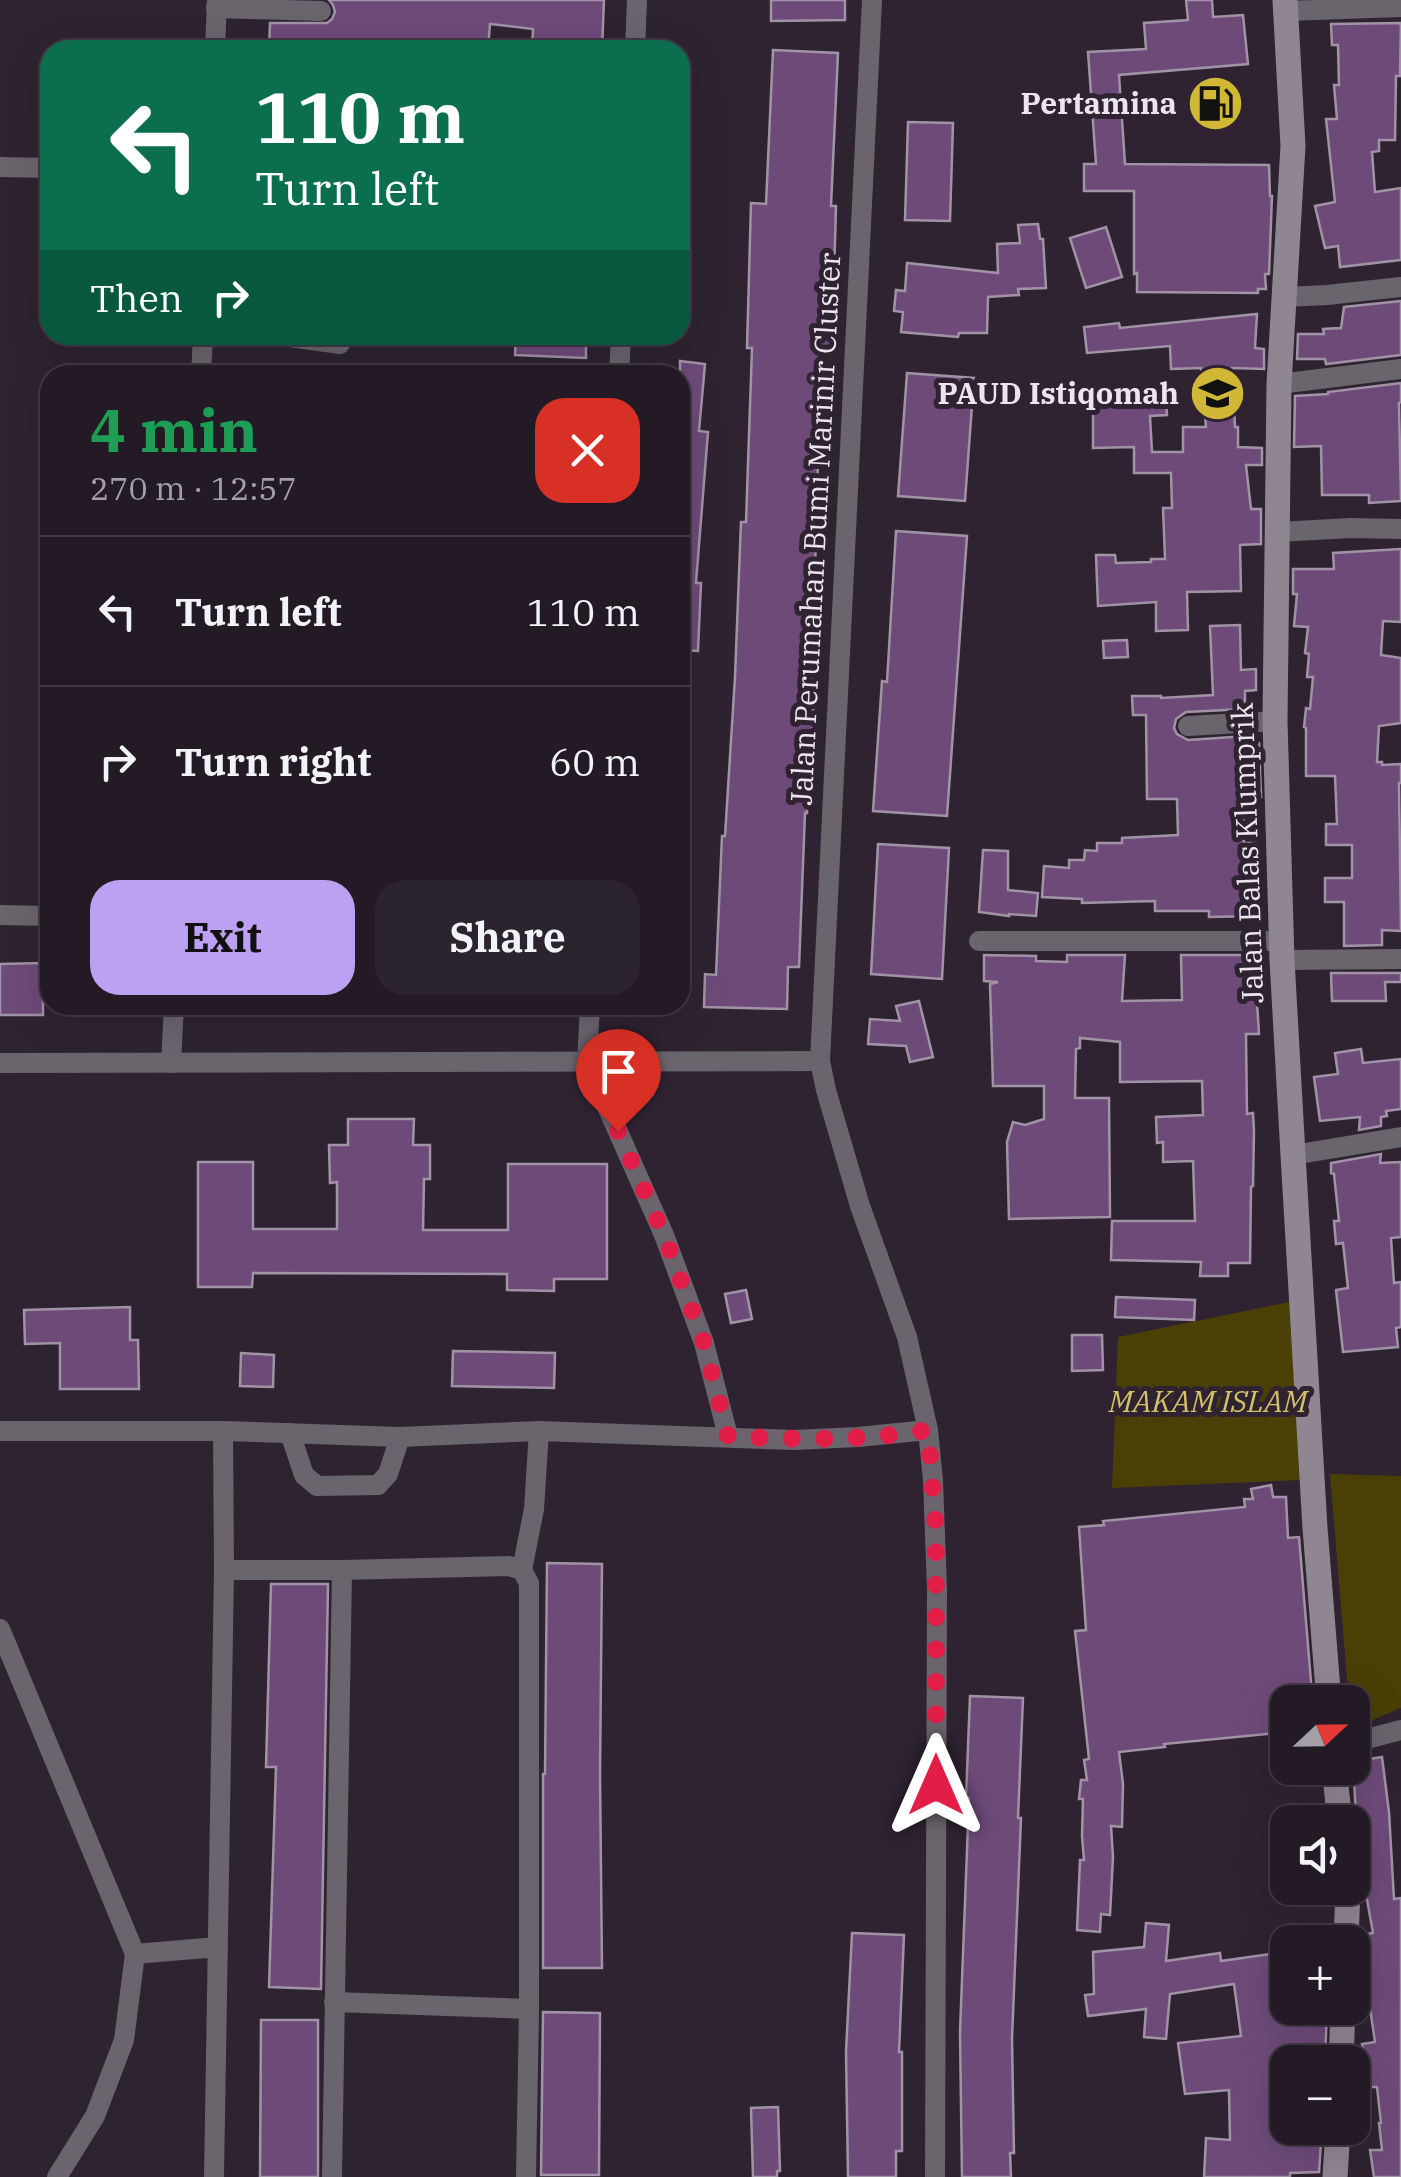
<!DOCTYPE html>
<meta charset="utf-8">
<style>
:root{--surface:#231a26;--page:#2b232e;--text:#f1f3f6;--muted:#a3a1a7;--line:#403843;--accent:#bca0f2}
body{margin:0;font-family:"IBM Plex Serif",serif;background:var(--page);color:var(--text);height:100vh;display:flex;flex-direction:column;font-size:38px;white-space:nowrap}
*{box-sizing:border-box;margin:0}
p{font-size:32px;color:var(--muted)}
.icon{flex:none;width:55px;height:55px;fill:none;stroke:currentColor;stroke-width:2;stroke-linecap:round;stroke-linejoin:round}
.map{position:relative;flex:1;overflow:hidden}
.details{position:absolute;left:40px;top:365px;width:650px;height:650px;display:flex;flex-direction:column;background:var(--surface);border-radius:30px;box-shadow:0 10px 40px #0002,0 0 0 2px var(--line)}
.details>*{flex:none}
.banner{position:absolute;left:40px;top:40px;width:650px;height:305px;border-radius:30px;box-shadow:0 10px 40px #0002,0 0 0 2px var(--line);background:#0b6e4f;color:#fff;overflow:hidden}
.needle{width:65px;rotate:68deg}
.buttons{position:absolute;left:1270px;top:1685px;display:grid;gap:20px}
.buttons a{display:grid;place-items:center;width:100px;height:100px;border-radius:20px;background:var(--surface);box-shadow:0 10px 40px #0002,0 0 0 2px var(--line);font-size:50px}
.pin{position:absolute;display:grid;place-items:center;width:85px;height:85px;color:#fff;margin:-102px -42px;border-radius:50% 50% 50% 0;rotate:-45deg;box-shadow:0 0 10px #0007}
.pin .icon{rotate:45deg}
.me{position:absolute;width:110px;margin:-55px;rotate:0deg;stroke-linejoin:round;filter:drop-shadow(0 0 8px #0008)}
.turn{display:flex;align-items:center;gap:35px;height:210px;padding:0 50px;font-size:45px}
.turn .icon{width:130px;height:130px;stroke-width:2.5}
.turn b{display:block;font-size:70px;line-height:85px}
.then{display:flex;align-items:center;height:95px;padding:0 50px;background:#0003;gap:20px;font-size:38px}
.round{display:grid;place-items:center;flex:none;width:105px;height:105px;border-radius:30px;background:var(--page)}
.summary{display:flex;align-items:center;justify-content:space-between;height:170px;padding:0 50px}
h1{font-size:60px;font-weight:700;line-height:75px;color:#1e9e55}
.cta{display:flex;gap:20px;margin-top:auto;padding:20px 50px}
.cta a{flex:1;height:115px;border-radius:30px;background:var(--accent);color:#111;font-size:40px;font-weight:700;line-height:115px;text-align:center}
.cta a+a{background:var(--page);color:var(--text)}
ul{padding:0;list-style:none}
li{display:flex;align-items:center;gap:30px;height:150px;padding:0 50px;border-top:2px solid var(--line)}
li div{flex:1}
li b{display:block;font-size:38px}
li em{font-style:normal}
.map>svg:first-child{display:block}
.green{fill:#4a4005}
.building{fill:#6e4a79;stroke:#a193a6;stroke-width:2.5}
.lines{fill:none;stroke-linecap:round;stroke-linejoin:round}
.street{stroke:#6a646c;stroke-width:20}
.secondary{stroke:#8f8692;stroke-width:25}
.route{stroke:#e11d48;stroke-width:18;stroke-dasharray:0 32.4}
.labels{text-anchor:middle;stroke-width:10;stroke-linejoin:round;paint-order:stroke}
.poi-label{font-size:30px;font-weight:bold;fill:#ece4ef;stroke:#2f2332;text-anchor:end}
.street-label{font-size:30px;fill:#ece4ef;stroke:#2f2332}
.park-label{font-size:30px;font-style:italic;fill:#d5c266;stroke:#2f2332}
</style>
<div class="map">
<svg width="1401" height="2177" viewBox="0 0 1401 2177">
<rect width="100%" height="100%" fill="#2f2332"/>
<g class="green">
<path d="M 1289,1302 L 1301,1480 L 1112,1488 L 1118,1337 Z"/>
<path d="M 1330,1474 L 1401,1476 L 1401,1708 L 1353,1728 L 1352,1702 L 1349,1702 Z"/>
</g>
<g class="building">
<path d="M 329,0 L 604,0 L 602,50 L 532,49 L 533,29 L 490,24 L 488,50 L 269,50 L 270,23 L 327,23 L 332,19 L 335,12 L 333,5 Z"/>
<path d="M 771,0 L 845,0 L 845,20 L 771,21 Z"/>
<path d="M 1186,0 L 1212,0 L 1213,17 L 1243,15 L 1248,64 L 1119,75 L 1125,164 L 1269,165 L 1270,196 L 1272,196 L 1269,274 L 1265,274 L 1266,289 L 1258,289 L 1258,293 L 1137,292 L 1137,273 L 1134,274 L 1134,191 L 1084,191 L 1084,164 L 1096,164 L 1088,52 L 1146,49 L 1144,23 L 1188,20 Z"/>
<path d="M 1401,23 L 1400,76 L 1396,76 L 1395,140 L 1379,140 L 1379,151 L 1372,152 L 1375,192 L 1401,188 L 1401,260 L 1340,267 L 1338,246 L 1325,248 L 1315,206 L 1335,202 L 1326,119 L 1337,119 L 1334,85 L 1339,85 L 1338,45 L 1332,45 L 1331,24 Z"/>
<path d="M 773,50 L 838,53 L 831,206 L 836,206 L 832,351 L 821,350 L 812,682 L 815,682 L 807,813 L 805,813 L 799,967 L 788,967 L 787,1009 L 704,1007 L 705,974 L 716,975 L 722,836 L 725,836 L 735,677 L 741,522 L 746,522 L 752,348 L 747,348 L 751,203 L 766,204 Z"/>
<path d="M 908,122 L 953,123 L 950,221 L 905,220 Z"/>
<path d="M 1038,224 L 1040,239 L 1043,239 L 1046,288 L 1018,289 L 1019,295 L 988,297 L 987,333 L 959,333 L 958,337 L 901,332 L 903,312 L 894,311 L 896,290 L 905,291 L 907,263 L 998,273 L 997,244 L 1020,243 L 1018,225 Z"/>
<path d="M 1106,227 L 1122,277 L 1086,288 L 1070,238 Z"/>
<path d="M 1401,301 L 1401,355 L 1326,364 L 1325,359 L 1297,359 L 1298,334 L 1324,334 L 1323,329 L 1341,328 L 1344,307 Z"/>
<path d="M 1257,314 L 1255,348 L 1264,349 L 1264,369 L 1232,368 L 1235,427 L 1238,427 L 1238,447 L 1262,448 L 1262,465 L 1246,465 L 1251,509 L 1261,509 L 1261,544 L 1240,545 L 1241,591 L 1187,592 L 1188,630 L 1156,631 L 1156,602 L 1098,606 L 1096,555 L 1115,555 L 1116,563 L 1151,562 L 1151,559 L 1165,559 L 1163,508 L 1172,508 L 1171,473 L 1134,473 L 1134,447 L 1093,448 L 1093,391 L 1165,388 L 1167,415 L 1150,416 L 1152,452 L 1183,452 L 1183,427 L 1206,427 L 1201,368 L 1171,369 L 1170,346 L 1087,353 L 1084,327 L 1119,323 L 1120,328 Z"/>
<path d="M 516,335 L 586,335 L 586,358 L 515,355 Z"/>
<path d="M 680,361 L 705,364 L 699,431 L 708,432 L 696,583 L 701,583 L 698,651 L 680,650 Z"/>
<path d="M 907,373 L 974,378 L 965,501 L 898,496 Z"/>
<path d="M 1401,383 L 1401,402 L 1399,403 L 1401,501 L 1369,503 L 1369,495 L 1322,495 L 1321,446 L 1294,447 L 1295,396 L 1328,394 L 1328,392 Z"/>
<path d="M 896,531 L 967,536 L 947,816 L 873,811 L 882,681 L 887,682 Z"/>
<path d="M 1401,549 L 1401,622 L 1383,621 L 1381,655 L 1401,658 L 1401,723 L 1379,726 L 1377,762 L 1382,762 L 1382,765 L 1401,764 L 1401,783 L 1399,783 L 1401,931 L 1382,930 L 1382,945 L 1344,946 L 1344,902 L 1325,902 L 1325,878 L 1352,878 L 1352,845 L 1326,845 L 1326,824 L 1337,824 L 1335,776 L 1306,776 L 1306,728 L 1304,727 L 1306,708 L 1310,709 L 1313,677 L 1307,677 L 1309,654 L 1305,653 L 1308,627 L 1294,626 L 1297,594 L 1293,594 L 1293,569 L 1334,569 L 1333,553 Z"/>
<path d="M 1240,625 L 1241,670 L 1256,669 L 1256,690 L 1245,691 L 1245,709 L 1186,712 L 1176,719 L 1174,728 L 1177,734 L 1188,740 L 1247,736 L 1247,743 L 1259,743 L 1261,797 L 1243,797 L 1244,843 L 1255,843 L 1259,916 L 1209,917 L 1209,911 L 1155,911 L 1155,901 L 1082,903 L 1082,899 L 1042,897 L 1044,866 L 1069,868 L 1069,860 L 1084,860 L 1085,850 L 1097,851 L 1097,843 L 1122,843 L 1122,838 L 1178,835 L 1177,799 L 1147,799 L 1146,715 L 1133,715 L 1132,696 L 1161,696 L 1161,698 L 1213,695 L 1210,626 Z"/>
<path d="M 1127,640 L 1128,657 L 1104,658 L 1103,641 Z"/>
<path d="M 878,844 L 949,848 L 942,979 L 871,974 Z"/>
<path d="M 983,850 L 1008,851 L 1008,890 L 1038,893 L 1036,916 L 1009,914 L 1009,916 L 979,912 Z"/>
<path d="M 984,955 L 1036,956 L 1036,961 L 1067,962 L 1067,955 L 1125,955 L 1122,1001 L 1182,1000 L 1181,955 L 1254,955 L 1259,1034 L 1246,1034 L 1247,1114 L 1253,1113 L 1254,1131 L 1253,1186 L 1251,1187 L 1250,1263 L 1228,1263 L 1228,1276 L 1200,1276 L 1201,1262 L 1111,1260 L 1112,1221 L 1195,1221 L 1193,1161 L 1163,1162 L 1163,1142 L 1157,1143 L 1156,1117 L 1203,1115 L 1202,1081 L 1120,1082 L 1120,1042 L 1080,1038 L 1080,1048 L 1076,1049 L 1075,1098 L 1109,1098 L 1110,1217 L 1009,1219 L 1007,1142 L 1013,1122 L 1025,1125 L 1044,1119 L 1044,1086 L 993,1086 L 990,984 L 998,982 L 984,981 Z"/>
<path d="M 43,963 L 43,1015 L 0,1015 L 0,964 Z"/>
<path d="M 1331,973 L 1401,973 L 1401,982 L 1385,982 L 1386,1001 L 1332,1001 Z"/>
<path d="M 919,1001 L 933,1057 L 910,1062 L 906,1046 L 868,1044 L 870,1019 L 900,1021 L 896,1006 Z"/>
<path d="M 1361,1049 L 1363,1063 L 1401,1059 L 1401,1109 L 1386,1111 L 1387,1116 L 1381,1117 L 1381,1126 L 1359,1130 L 1360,1117 L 1320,1121 L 1314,1077 L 1338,1074 L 1335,1053 Z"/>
<path d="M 348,1119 L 414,1119 L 413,1145 L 430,1145 L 430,1179 L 424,1179 L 423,1230 L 508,1230 L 508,1164 L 607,1164 L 607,1279 L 554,1279 L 554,1291 L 507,1290 L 507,1274 L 253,1273 L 252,1287 L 198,1287 L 198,1162 L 253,1162 L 253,1229 L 337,1229 L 337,1182 L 330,1183 L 329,1145 L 348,1145 Z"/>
<path d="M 1381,1154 L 1380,1163 L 1401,1162 L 1401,1237 L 1391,1238 L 1394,1283 L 1401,1282 L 1401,1327 L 1396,1328 L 1398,1347 L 1343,1352 L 1336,1290 L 1348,1288 L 1343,1243 L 1336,1244 L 1334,1221 L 1339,1221 L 1334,1174 L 1331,1173 L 1331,1163 Z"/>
<path d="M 746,1290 L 752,1319 L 731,1323 L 725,1294 Z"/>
<path d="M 1116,1297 L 1195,1300 L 1194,1320 L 1115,1317 Z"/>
<path d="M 130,1307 L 130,1340 L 138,1340 L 139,1389 L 60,1389 L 60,1343 L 25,1344 L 24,1310 Z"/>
<path d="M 1072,1335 L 1102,1335 L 1103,1370 L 1072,1371 Z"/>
<path d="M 453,1351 L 555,1353 L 554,1388 L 452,1386 Z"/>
<path d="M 241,1353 L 274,1355 L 273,1387 L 240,1386 Z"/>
<path d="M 1271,1485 L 1273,1497 L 1286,1497 L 1288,1538 L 1299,1537 L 1312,1694 L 1296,1696 L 1297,1702 L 1288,1702 L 1288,1716 L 1274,1718 L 1276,1733 L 1164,1744 L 1165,1747 L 1119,1752 L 1123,1784 L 1122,1827 L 1111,1826 L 1113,1857 L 1110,1915 L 1101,1914 L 1100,1932 L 1077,1930 L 1080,1860 L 1084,1860 L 1082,1836 L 1083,1799 L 1079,1799 L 1081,1780 L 1087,1780 L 1084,1760 L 1089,1759 L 1075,1631 L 1086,1630 L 1079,1527 L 1104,1525 L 1103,1521 L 1245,1507 L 1244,1499 L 1253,1499 L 1251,1489 Z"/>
<path d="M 547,1563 L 602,1564 L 600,1775 L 602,1968 L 543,1968 L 543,1774 L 545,1774 Z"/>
<path d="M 271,1584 L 328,1584 L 321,1989 L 269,1987 L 276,1767 L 266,1767 Z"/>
<path d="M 970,1696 L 1023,1698 L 1018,1818 L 1021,1818 L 1012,2039 L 1014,2153 L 1010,2153 L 1011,2177 L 962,2177 L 960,2032 L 969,1798 L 966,1798 Z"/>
<path d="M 1382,1757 L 1389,1812 L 1394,1899 L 1401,1898 L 1401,2177 L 1374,2177 L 1370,2150 L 1382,2150 L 1379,2123 L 1381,2123 L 1377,2087 L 1369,2087 L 1362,2044 L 1375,2042 L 1362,1954 L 1369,1954 L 1366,1934 L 1373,1933 L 1363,1877 L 1359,1876 L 1354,1779 L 1359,1778 L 1357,1761 Z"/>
<path d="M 1146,1923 L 1169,1925 L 1166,1961 L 1220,1953 L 1221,1961 L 1285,1952 L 1288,2008 L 1327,2008 L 1325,2062 L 1288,2062 L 1288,2079 L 1271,2079 L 1273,2110 L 1288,2110 L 1288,2128 L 1322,2128 L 1319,2172 L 1290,2173 L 1290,2177 L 1204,2177 L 1206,2138 L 1230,2140 L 1229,2090 L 1185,2094 L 1178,2043 L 1241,2036 L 1234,1984 L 1170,1994 L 1166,2039 L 1144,2037 L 1146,2009 L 1088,2016 L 1085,1995 L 1094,1994 L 1093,1952 L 1144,1947 Z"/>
<path d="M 852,1933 L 904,1935 L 899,2052 L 902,2052 L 902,2151 L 896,2151 L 896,2177 L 848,2177 L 846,2052 Z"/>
<path d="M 543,2012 L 600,2013 L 599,2175 L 541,2175 Z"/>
<path d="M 261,2020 L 318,2020 L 318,2177 L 260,2177 Z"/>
<path d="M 778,2107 L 780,2171 L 777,2171 L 777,2177 L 753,2177 L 751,2108 Z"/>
</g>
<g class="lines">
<g class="street">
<path d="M 872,0 L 820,1061 L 826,1090 L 860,1206 L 907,1337 L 928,1430 L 933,1480 L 937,1589 L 935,2177"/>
<path d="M 216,8 L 321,11"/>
<path d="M 1286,11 L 1401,7"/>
<path d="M 215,50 L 217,0"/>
<path d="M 635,50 L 637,0"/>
<path d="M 0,167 L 50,168"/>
<path d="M 1284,297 L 1327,295 L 1401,287"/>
<path d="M 276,335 L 340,344"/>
<path d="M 201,375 L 203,335"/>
<path d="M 619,375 L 621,335"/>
<path d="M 1279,384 L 1401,369"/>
<path d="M 1278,532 L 1351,528 L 1401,529"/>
<path d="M 1188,726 L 1275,721"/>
<path d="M 0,915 L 50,916"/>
<path d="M 979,941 L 1282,941"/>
<path d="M 1282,960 L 1401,959"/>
<path d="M 590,1005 L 587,1062 L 664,1235 L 704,1343 L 728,1436"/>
<path d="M 0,1063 L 820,1061"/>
<path d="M 171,1063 L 174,1005"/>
<path d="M 1293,1155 L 1401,1137"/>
<path d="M 0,1431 L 223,1431 L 400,1437 L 539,1431 L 794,1440 L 858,1437 L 928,1430"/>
<path d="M 290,1433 L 304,1475 L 317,1486 L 378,1485 L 388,1474 L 400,1437"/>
<path d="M 224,1570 L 342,1570 L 509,1566 L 522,1570 L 529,1583 L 529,2009 L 526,2177"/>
<path d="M 522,1570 L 534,1509 L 539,1431"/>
<path d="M 0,1629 L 135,1954 L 124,2040 L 95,2116 L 57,2177"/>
<path d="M 1352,1743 L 1401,1730"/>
<path d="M 135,1954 L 218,1947"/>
<path d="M 334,2002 L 529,2009"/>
<path d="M 214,2177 L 224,1570 L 223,1431"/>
<path d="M 332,2177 L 342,1570"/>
</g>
<g class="secondary">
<path d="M 1285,0 L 1293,146 L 1279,384 L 1275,721 L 1282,960 L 1293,1155 L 1315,1528 L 1329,1702"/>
<path d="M 1334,1768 L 1340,1822"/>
<path d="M 1346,1942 L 1348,1888"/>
<path d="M 1341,2062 L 1343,2008"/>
<path d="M 1335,2177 L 1338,2128"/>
</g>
</g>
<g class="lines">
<path class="route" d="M 618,1131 L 664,1235 L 704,1343 L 728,1436 C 795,1440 862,1441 928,1430 L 936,1530 L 936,1785"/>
</g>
<defs>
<symbol id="fuel-disc" viewBox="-11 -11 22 22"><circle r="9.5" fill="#d0b736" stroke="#2f2332"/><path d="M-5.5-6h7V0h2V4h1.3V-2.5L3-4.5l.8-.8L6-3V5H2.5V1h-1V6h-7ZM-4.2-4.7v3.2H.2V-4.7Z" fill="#111"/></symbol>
<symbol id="school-disc" viewBox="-11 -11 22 22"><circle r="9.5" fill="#d0b736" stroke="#2f2332"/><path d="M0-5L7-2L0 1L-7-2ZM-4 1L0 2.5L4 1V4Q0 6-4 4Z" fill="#111"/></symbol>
</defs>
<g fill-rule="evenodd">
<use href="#fuel-disc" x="1184" y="72" width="63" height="63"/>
<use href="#school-disc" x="1186" y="362" width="63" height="63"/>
</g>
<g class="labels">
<g class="poi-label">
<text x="1177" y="114">Pertamina</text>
<text x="1179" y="404">PAUD Istiqomah</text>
</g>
<g class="street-label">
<text transform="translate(816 529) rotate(-87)" y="10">Jalan Perumahan Bumi Marinir Cluster</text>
<text transform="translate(1248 853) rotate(-92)" y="10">Jalan Balas Klumprik</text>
</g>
<g class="park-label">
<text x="1208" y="1412">MAKAM ISLAM</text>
</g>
</g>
</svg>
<div class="buttons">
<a><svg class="needle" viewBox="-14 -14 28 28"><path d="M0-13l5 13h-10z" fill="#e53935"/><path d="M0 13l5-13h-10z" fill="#a3a1a7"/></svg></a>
<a><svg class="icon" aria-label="sound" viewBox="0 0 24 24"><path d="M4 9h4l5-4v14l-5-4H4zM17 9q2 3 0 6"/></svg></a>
<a>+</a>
<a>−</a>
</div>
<div class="pin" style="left:618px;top:1131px;background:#d93025"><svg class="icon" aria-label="arrive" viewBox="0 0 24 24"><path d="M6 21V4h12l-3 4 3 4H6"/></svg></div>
<svg class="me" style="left:936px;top:1785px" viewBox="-20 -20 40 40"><path d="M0-17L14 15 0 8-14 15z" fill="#e11d48" stroke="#fff" stroke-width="4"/></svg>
<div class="banner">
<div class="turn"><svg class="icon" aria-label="left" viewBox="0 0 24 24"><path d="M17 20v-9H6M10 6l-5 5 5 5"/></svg><div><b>110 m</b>Turn left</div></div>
<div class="then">Then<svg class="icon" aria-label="right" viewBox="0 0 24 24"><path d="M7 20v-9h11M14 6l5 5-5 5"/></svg></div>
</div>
<section class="details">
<div class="summary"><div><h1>4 min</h1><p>270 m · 12:57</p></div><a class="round" style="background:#d93025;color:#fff"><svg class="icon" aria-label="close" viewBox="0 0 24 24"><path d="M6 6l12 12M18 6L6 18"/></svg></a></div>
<ul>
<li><svg class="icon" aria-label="left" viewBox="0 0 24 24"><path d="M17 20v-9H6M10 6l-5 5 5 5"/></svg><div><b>Turn left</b></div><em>110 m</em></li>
<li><svg class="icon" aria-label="right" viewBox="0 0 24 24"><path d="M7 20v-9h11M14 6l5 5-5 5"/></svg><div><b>Turn right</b></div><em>60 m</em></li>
</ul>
<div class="cta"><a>Exit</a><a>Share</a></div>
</section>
</div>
